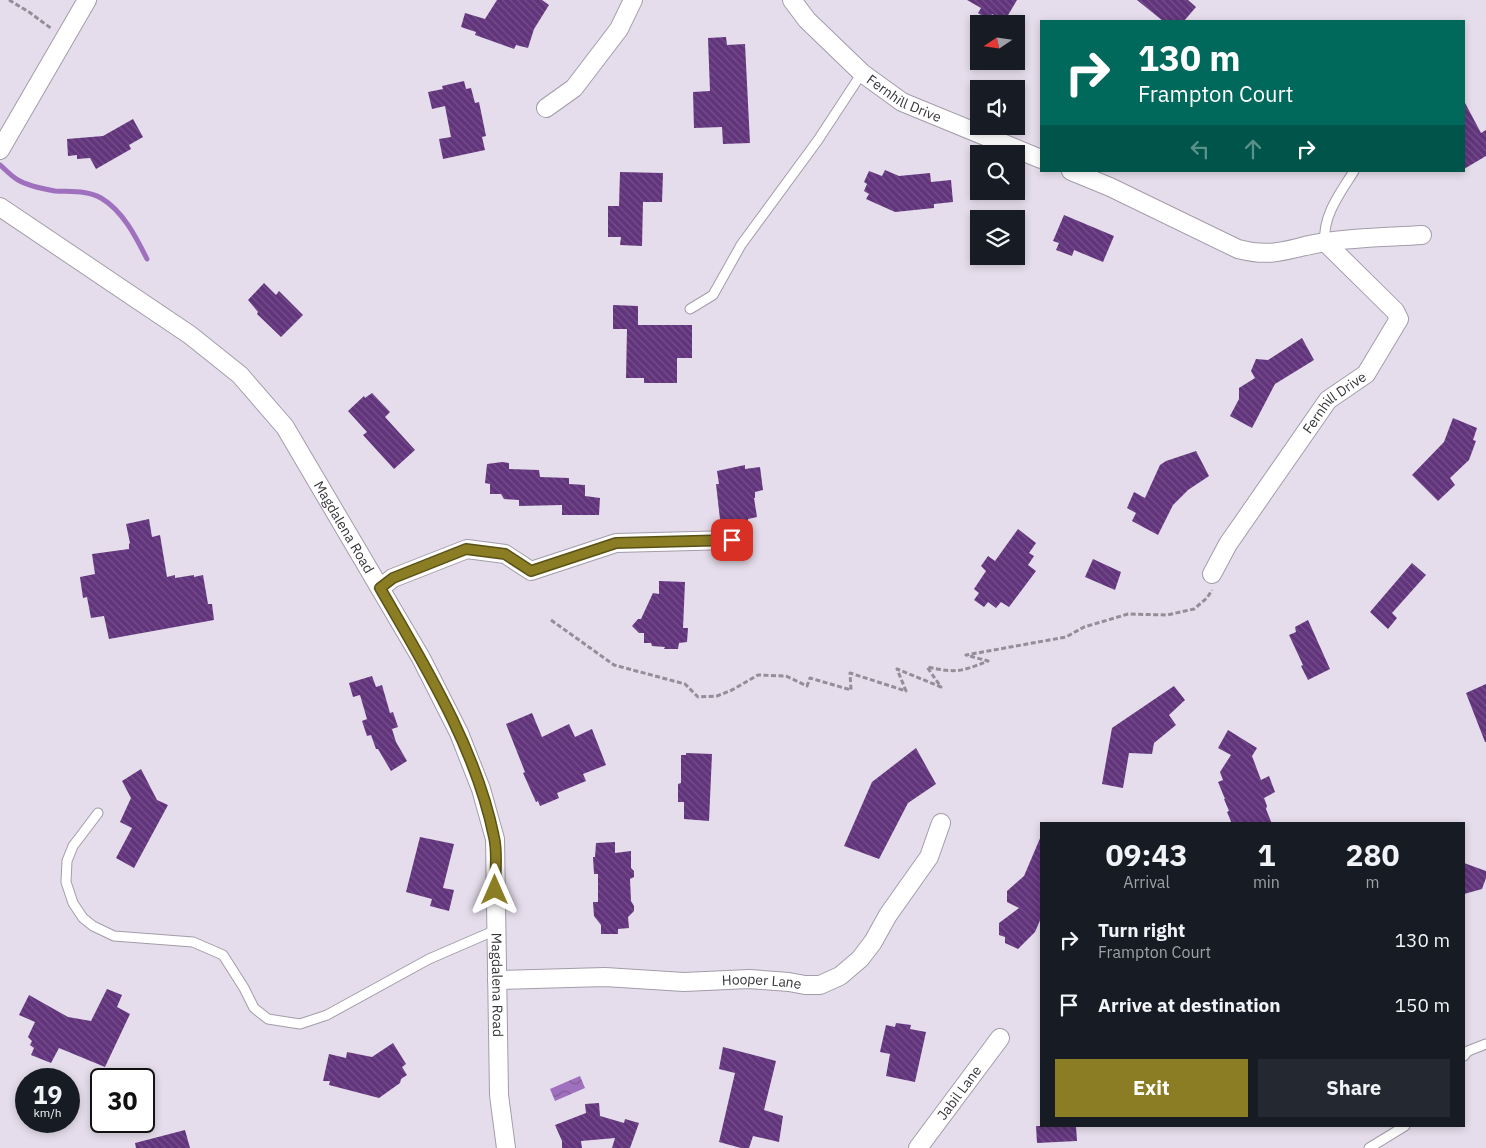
<!DOCTYPE html>
<style>
:root{--surface:#171b24;--page:#242831;--text:#f1f3f6;--muted:#9ea1a6;--accent:#8a7d24}
body{margin:0;font-family:"IBM Plex Sans",sans-serif;background:var(--page);color:var(--text);height:100vh;display:flex;flex-direction:column;font-size:19px;white-space:nowrap}
*{box-sizing:border-box;margin:0}
p{font-size:16px;color:var(--muted)}
.icon{flex:none;width:28px;height:28px;fill:none;stroke:currentColor;stroke-width:2;stroke-linecap:round;stroke-linejoin:round}
.map{position:relative;flex:1;overflow:hidden}
.details{position:absolute;left:1040px;top:822px;width:425px;height:305px;display:flex;flex-direction:column;background:var(--surface);border-radius:0px;box-shadow:0 2px 8px #0003}
.details>*{flex:none}
.hud{position:absolute;left:1040px;top:20px;width:425px;height:152px;border-radius:0px;box-shadow:0 2px 8px #0003;background:#00695c;color:#fff;overflow:hidden}
.needle{width:32px;rotate:257deg}
.tools{position:absolute;left:970px;top:15px;display:grid;gap:10px}
.tools a{display:grid;place-items:center;width:55px;height:55px;border-radius:0px;background:var(--surface);box-shadow:0 2px 8px #0003;font-size:25px}
.speed{position:absolute;left:15px;top:1068px;display:flex;gap:10px;font-size:25px;font-weight:700;text-align:center}
.speed>*{display:grid;place-content:center;width:65px;height:65px;border-radius:50%;background:var(--surface);box-shadow:0 2px 8px #0003;line-height:1}
.speed small{font-size:12px;font-weight:400}
.speed .limit{border:2px solid #111;border-radius:8px;background:#fff;color:#111}
.pin{position:absolute;display:grid;place-items:center;width:42px;height:42px;color:#fff;margin:-21px;border-radius:10px;box-shadow:0 2px 8px #0006}
.me{position:absolute;width:55px;margin:-28px;rotate:0deg;stroke-linejoin:round;filter:drop-shadow(0 0 4px #0008)}
.turn{display:flex;align-items:center;gap:18px;height:105px;padding:0 15px;font-size:22px}
.turn .icon{width:65px;height:65px;stroke-width:2.5}
.turn b{display:block;font-size:35px;line-height:42px}
.lanes{display:flex;align-items:center;height:48px;padding:0 15px;background:#0003;justify-content:center;gap:25px;direction:ltr}
.lanes .off{opacity:.35}
.eta{display:flex;justify-content:space-evenly;align-items:center;height:85px;text-align:center}
.eta b{font-size:30px;font-weight:800;line-height:35px}
.button{display:flex;gap:10px;margin-top:auto;padding:10px 15px}
.button a{flex:1;height:58px;border-radius:0px;background:var(--accent);color:#fff;font-size:20px;font-weight:800;line-height:58px;text-align:center}
.button a+a{background:var(--page);color:var(--text)}
ul{padding:0;list-style:none}
li{display:flex;align-items:center;gap:15px;height:65px;padding:0 15px}
li div{flex:1}
li b{display:block;font-size:19px}
li em{font-style:normal}
.map>svg:first-child{display:block}
.water{fill:url(#water-waves)}
.lines{fill:none;stroke-linecap:round;stroke-linejoin:round}
.stream{stroke:#9f70bd;stroke-width:5}
.building{fill:url(#building-back-hatch)}
.lane-casing{stroke:#a39ca9;stroke-width:11}
.street-casing{stroke:#a39ca9;stroke-width:20}
.path{stroke:#948e98;stroke-width:3;stroke-dasharray:5 2.5;stroke-linecap:butt}
.lane{stroke:#fff;stroke-width:9}
.street{stroke:#fff;stroke-width:18}
.route-casing{stroke:#5a5117;stroke-width:12}
.route{stroke:#8a7d24;stroke-width:9}
.labels{text-anchor:middle;stroke-width:5;stroke-linejoin:round;paint-order:stroke}
.street-label{font-size:14px;fill:#38353a;stroke:#e5ddeb}
</style>
<div class="map">
<svg width="1486" height="1148" viewBox="0 0 1486 1148">
<defs>
<pattern id="water-waves" width="16" height="10" patternUnits="userSpaceOnUse" patternTransform="scale(1.25)"><rect width="16" height="10" fill="#9f70bd"/><path d="M0 5q4-4 8 0t8 0" fill="none" stroke="#835d9b"/></pattern>
<pattern id="building-back-hatch" width="6" height="6" patternUnits="userSpaceOnUse" patternTransform="scale(1.25)"><rect width="6" height="6" fill="#61347c"/><path d="M-1 5l2 2M0 0l6 6M5-1l2 2" fill="none" stroke="#75508a"/></pattern>
</defs>
<rect width="100%" height="100%" fill="#e5ddeb"/>
<path class="water" d="M 580,1076 L 585,1088 L 555,1101 L 550,1089 Z"/>
<g class="lines">
<path class="stream" d="M 0,165 C 6,170 11,176 18,180 C 28,186 44,189 55,191 C 70,192 87,190 101,198 C 123,211 136,237 147,259"/>
</g>
<g class="building">
<path d="M 497,0 L 542,0 L 549,5 L 534,29 L 528,48 L 516,45 L 514,49 L 475,35 L 476,32 L 461,27 L 465,13 L 485,19 Z"/>
<path d="M 967,0 L 1017,0 L 1004,22 L 992,14 L 989,20 L 978,13 L 981,8 Z"/>
<path d="M 1137,0 L 1188,0 L 1196,7 L 1184,21 L 1163,21 Z"/>
<path d="M 726,37 L 727,45 L 745,44 L 750,143 L 723,144 L 722,127 L 694,128 L 693,92 L 710,91 L 708,38 Z"/>
<path d="M 464,81 L 466,89 L 471,88 L 475,103 L 479,102 L 486,136 L 482,137 L 485,150 L 443,159 L 439,139 L 451,137 L 445,106 L 432,109 L 428,92 L 443,89 L 442,86 Z"/>
<path d="M 1464,101 L 1481,133 L 1486,130 L 1486,156 L 1464,169 Z"/>
<path d="M 133,119 L 143,137 L 129,145 L 131,149 L 96,169 L 90,158 L 77,159 L 77,155 L 68,156 L 67,139 L 103,136 Z"/>
<path d="M 885,170 L 899,176 L 930,173 L 931,182 L 951,180 L 953,202 L 934,204 L 934,208 L 895,212 L 866,199 L 869,194 L 864,191 L 867,184 L 864,182 L 869,171 L 882,176 Z"/>
<path d="M 620,172 L 663,173 L 662,202 L 643,202 L 642,246 L 620,245 L 621,237 L 608,237 L 608,206 L 619,206 Z"/>
<path d="M 1064,215 L 1114,236 L 1103,262 L 1074,250 L 1072,256 L 1056,250 L 1059,243 L 1053,241 Z"/>
<path d="M 264,283 L 276,295 L 279,291 L 303,315 L 281,337 L 257,314 L 258,312 L 248,300 Z"/>
<path d="M 613,305 L 638,306 L 638,325 L 692,325 L 692,358 L 677,358 L 677,383 L 644,383 L 644,378 L 626,378 L 627,329 L 613,329 Z"/>
<path d="M 1302,338 L 1314,360 L 1275,384 L 1252,428 L 1230,416 L 1239,399 L 1239,388 L 1255,378 L 1251,371 L 1256,359 L 1268,360 Z"/>
<path d="M 372,393 L 390,412 L 385,417 L 415,450 L 394,469 L 363,435 L 367,432 L 348,411 L 364,396 L 365,398 Z"/>
<path d="M 1453,418 L 1477,428 L 1473,440 L 1476,441 L 1469,460 L 1450,478 L 1455,485 L 1438,501 L 1412,475 L 1444,442 Z"/>
<path d="M 1196,451 L 1209,476 L 1188,490 L 1173,505 L 1158,535 L 1132,521 L 1136,513 L 1127,508 L 1134,492 L 1145,498 L 1160,465 L 1166,461 Z"/>
<path d="M 502,462 L 509,463 L 509,469 L 539,470 L 540,477 L 569,478 L 569,484 L 585,485 L 585,496 L 600,498 L 599,515 L 562,515 L 562,505 L 519,506 L 519,500 L 504,499 L 501,494 L 490,494 L 490,484 L 485,483 L 487,464 Z"/>
<path d="M 745,465 L 745,469 L 760,467 L 763,490 L 755,492 L 755,498 L 754,498 L 757,517 L 748,519 L 748,524 L 721,528 L 716,484 L 719,484 L 717,471 Z"/>
<path d="M 149,519 L 152,537 L 160,535 L 167,577 L 175,575 L 175,578 L 194,575 L 194,577 L 203,575 L 208,604 L 212,604 L 214,620 L 109,639 L 104,616 L 91,618 L 87,597 L 83,598 L 80,577 L 95,574 L 92,554 L 129,549 L 129,544 L 130,543 L 126,524 Z"/>
<path d="M 1018,529 L 1036,543 L 1029,553 L 1034,556 L 1028,565 L 1036,571 L 1009,607 L 1001,602 L 996,608 L 988,602 L 984,607 L 974,600 L 979,593 L 974,589 L 986,571 L 981,566 L 988,556 L 995,561 Z"/>
<path d="M 1093,559 L 1121,572 L 1115,590 L 1085,577 Z"/>
<path d="M 1412,563 L 1426,575 L 1392,613 L 1397,618 L 1388,629 L 1370,612 Z"/>
<path d="M 659,581 L 685,582 L 683,628 L 688,628 L 687,642 L 679,643 L 678,649 L 664,649 L 665,647 L 652,646 L 651,643 L 644,643 L 644,633 L 639,633 L 632,626 L 638,619 L 641,619 L 653,593 L 659,594 Z"/>
<path d="M 1308,620 L 1330,669 L 1308,680 L 1301,666 L 1303,665 L 1289,635 L 1296,632 L 1295,627 Z"/>
<path d="M 372,676 L 376,687 L 382,685 L 390,713 L 393,712 L 398,727 L 392,729 L 396,742 L 407,761 L 391,771 L 378,749 L 376,749 L 371,735 L 367,736 L 362,721 L 367,719 L 360,695 L 353,697 L 349,683 Z"/>
<path d="M 1486,684 L 1486,742 L 1485,742 L 1466,693 Z"/>
<path d="M 1174,686 L 1185,700 L 1169,715 L 1176,725 L 1154,743 L 1152,754 L 1129,753 L 1123,788 L 1102,784 L 1112,728 Z"/>
<path d="M 532,713 L 542,737 L 569,724 L 575,737 L 592,729 L 606,765 L 583,774 L 586,781 L 557,793 L 559,798 L 540,806 L 538,801 L 536,802 L 523,773 L 525,772 L 506,724 Z"/>
<path d="M 1228,730 L 1257,748 L 1252,756 L 1261,780 L 1269,776 L 1275,792 L 1264,798 L 1267,806 L 1266,809 L 1272,824 L 1232,824 L 1227,812 L 1229,811 L 1224,799 L 1225,799 L 1218,782 L 1223,780 L 1220,772 L 1231,755 L 1218,748 Z"/>
<path d="M 916,748 L 936,784 L 908,803 L 879,859 L 844,846 L 872,782 Z"/>
<path d="M 686,753 L 712,754 L 709,821 L 684,819 L 684,802 L 678,802 L 678,784 L 681,783 L 681,755 L 686,755 Z"/>
<path d="M 141,769 L 157,800 L 168,805 L 134,868 L 116,858 L 132,828 L 120,822 L 131,798 L 122,781 Z"/>
<path d="M 1041,836 L 1041,918 L 1035,932 L 1018,949 L 1005,943 L 1005,937 L 999,935 L 999,923 L 1019,908 L 1007,902 L 1007,891 L 1024,876 Z"/>
<path d="M 420,837 L 454,844 L 443,888 L 454,890 L 449,911 L 430,906 L 432,899 L 406,892 Z"/>
<path d="M 615,842 L 615,853 L 631,851 L 631,868 L 634,871 L 634,877 L 630,879 L 631,901 L 634,906 L 634,911 L 628,917 L 629,928 L 618,929 L 618,934 L 601,934 L 601,925 L 594,916 L 593,902 L 598,902 L 598,874 L 594,874 L 593,857 L 595,857 L 596,843 Z"/>
<path d="M 1464,863 L 1486,871 L 1486,878 L 1482,889 L 1464,894 Z"/>
<path d="M 107,989 L 122,995 L 117,1007 L 130,1014 L 105,1067 L 59,1048 L 51,1063 L 31,1055 L 34,1048 L 30,1045 L 32,1041 L 28,1037 L 35,1022 L 19,1015 L 29,995 L 68,1017 L 91,1021 Z"/>
<path d="M 896,1023 L 911,1025 L 910,1029 L 926,1032 L 915,1082 L 886,1076 L 890,1054 L 880,1052 L 886,1025 L 895,1027 Z"/>
<path d="M 393,1043 L 406,1064 L 402,1067 L 407,1075 L 401,1079 L 400,1083 L 379,1098 L 329,1085 L 330,1081 L 323,1081 L 329,1054 L 346,1058 L 347,1052 L 372,1057 Z"/>
<path d="M 723,1047 L 776,1061 L 764,1110 L 783,1116 L 779,1142 L 753,1136 L 749,1148 L 741,1148 L 719,1142 L 735,1073 L 719,1069 Z"/>
<path d="M 599,1103 L 600,1116 L 624,1123 L 625,1119 L 639,1123 L 630,1148 L 612,1148 L 615,1138 L 581,1141 L 582,1148 L 562,1148 L 562,1141 L 555,1125 L 586,1113 L 585,1104 Z"/>
<path d="M 1036,1126 L 1076,1126 L 1077,1141 L 1037,1143 Z"/>
<path d="M 185,1130 L 190,1148 L 136,1148 L 135,1143 Z"/>
</g>
<g class="lines">
<defs>
<g id="lane">
<path d="M 1325,242 C 1322,216 1341,192 1354,171"/>
<path d="M 690,309 L 713,295 L 741,245 L 818,140 L 862,73"/>
<path d="M 98,813 L 73,846 L 67,861 L 66,882 L 73,903 L 83,918 L 93,926 L 114,936 L 193,942 L 223,955 L 244,988 L 254,1008 L 268,1019 L 300,1024 L 327,1015 L 429,959 L 496,930"/>
<path d="M 1464,1056 L 1468,1051 L 1486,1044"/>
<path d="M 1369,1148 L 1405,1126"/>
</g>
<g id="street">
<path id="s1" d="M 792,0 L 807,20 L 862,73 L 902,102 L 1041,159"/>
<path d="M 546,108 L 574,88 L 619,29 L 633,0"/>
<path d="M 0,150 L 87,0"/>
<path d="M 1071,171 L 1110,187 L 1238,249 C 1276,259 1291,247 1326,242 C 1357,237 1391,237 1422,235"/>
<path id="s2" d="M 0,207 L 190,335 L 240,375 L 285,427 L 421,658 L 459,733 L 481,789 L 495,839 L 499,1095 L 506,1148"/>
<path id="s3" d="M 1212,574 L 1228,544 L 1328,400 L 1366,374 L 1399,319 L 1395,311 L 1325,242"/>
<path d="M 380,588 L 393,578 L 467,549 L 505,554 L 531,571 L 616,543 L 732,540"/>
<path id="s4" d="M 497,980 L 605,977 L 684,982 L 749,979 L 789,982 L 805,985 L 820,985 L 840,976 L 860,959 L 873,942 L 888,915 L 929,857 L 941,823"/>
<path id="s5" d="M 918,1148 L 1000,1038"/>
</g>
</defs>
<use href="#lane" class="lane-casing"/>
<use href="#street" class="street-casing"/>
<g class="path">
<path d="M 9,0 L 29,12 L 52,29"/>
<path d="M 551,620 L 614,665 L 685,684 L 698,697 L 717,696 L 732,690 L 758,675 L 786,676 L 807,686 L 810,678 L 851,690 L 850,673 L 906,691 L 897,669 L 941,687 L 927,667 C 957,673 960,672 988,661 L 966,655 L 1066,637 L 1084,627 L 1128,614 L 1167,615 L 1194,609 L 1207,598 L 1212,590"/>
</g>
<use href="#lane" class="lane"/>
<use href="#street" class="street"/>
</g>
<g class="lines">
<defs>
<path id="route" d="M 495,890 C 495,873 498,854 494,837 C 476,748 425,666 380,588 L 393,578 L 466,549 L 505,554 L 531,571 L 616,543 L 732,540"/>
</defs>
<use href="#route" class="route-casing"/>
<use href="#route" class="route"/>
</g>
<g class="labels">
<g class="street-label">
<text dy="5" stroke="none"><textPath href="#s1" startOffset="151">Fernhill Drive</textPath></text>
<text dy="5" stroke="none"><textPath href="#s3" startOffset="212">Fernhill Drive</textPath></text>
<text dy="5" stroke="none"><textPath href="#s2" startOffset="478">Magdalena Road</textPath></text>
<text dy="5" stroke="none"><textPath href="#s4" startOffset="265">Hooper Lane</textPath></text>
<text dy="5" stroke="none"><textPath href="#s2" startOffset="972">Magdalena Road</textPath></text>
<text dy="5" stroke="none"><textPath href="#s5" startOffset="69">Jabil Lane</textPath></text>
</g>
</g>
</svg>
<div class="tools">
<a><svg class="needle" viewBox="-14 -14 28 28"><path d="M0-13l5 13h-10z" fill="#e53935"/><path d="M0 13l5-13h-10z" fill="#9ea1a6"/></svg></a>
<a><svg class="icon" aria-label="sound" viewBox="0 0 24 24"><path d="M4 9h4l5-4v14l-5-4H4zM17 9q2 3 0 6"/></svg></a>
<a><svg class="icon" aria-label="search" viewBox="0 0 24 24"><circle cx="10" cy="10" r="6"/><path d="M15 15l6 6"/></svg></a>
<a><svg class="icon" aria-label="layers" viewBox="0 0 24 24"><path d="M12 4l9 5-9 5-9-5zM3 14l9 5 9-5"/></svg></a>
</div>
<div class="speed"><div>19<small>km/h</small></div><div class="limit">30</div></div>
<div class="pin" style="left:732px;top:540px;background:#d93025"><svg class="icon" aria-label="arrive" viewBox="0 0 24 24"><path d="M6 21V4h12l-3 4 3 4H6"/></svg></div>
<svg class="me" style="left:495px;top:890px" viewBox="-20 -20 40 40"><path d="M0-17L14 15 0 8-14 15z" fill="#8a7d24" stroke="#fff" stroke-width="4"/></svg>
<div class="hud">
<div class="turn"><svg class="icon" aria-label="right" viewBox="0 0 24 24"><path d="M7 20v-9h11M14 6l5 5-5 5"/></svg><div><b>130 m</b>Frampton Court</div></div>
<div class="lanes"><svg class="icon off" aria-label="left" viewBox="0 0 24 24"><path d="M17 20v-9H6M10 6l-5 5 5 5"/></svg><svg class="icon off" aria-label="ahead" viewBox="0 0 24 24"><path d="M12 20V5M6 11l6-6 6 6"/></svg><svg class="icon" aria-label="right" viewBox="0 0 24 24"><path d="M7 20v-9h11M14 6l5 5-5 5"/></svg></div>
</div>
<section class="details">
<div class="eta">
<div><b>09:43</b><p>Arrival</p></div>
<div><b>1</b><p>min</p></div>
<div><b>280</b><p>m</p></div>
</div>
<ul>
<li><svg class="icon" aria-label="right" viewBox="0 0 24 24"><path d="M7 20v-9h11M14 6l5 5-5 5"/></svg><div><b>Turn right</b><p>Frampton Court</p></div><em>130 m</em></li>
<li><svg class="icon" aria-label="arrive" viewBox="0 0 24 24"><path d="M6 21V4h12l-3 4 3 4H6"/></svg><div><b>Arrive at destination</b></div><em>150 m</em></li>
</ul>
<div class="button"><a>Exit</a><a>Share</a></div>
</section>
</div>
